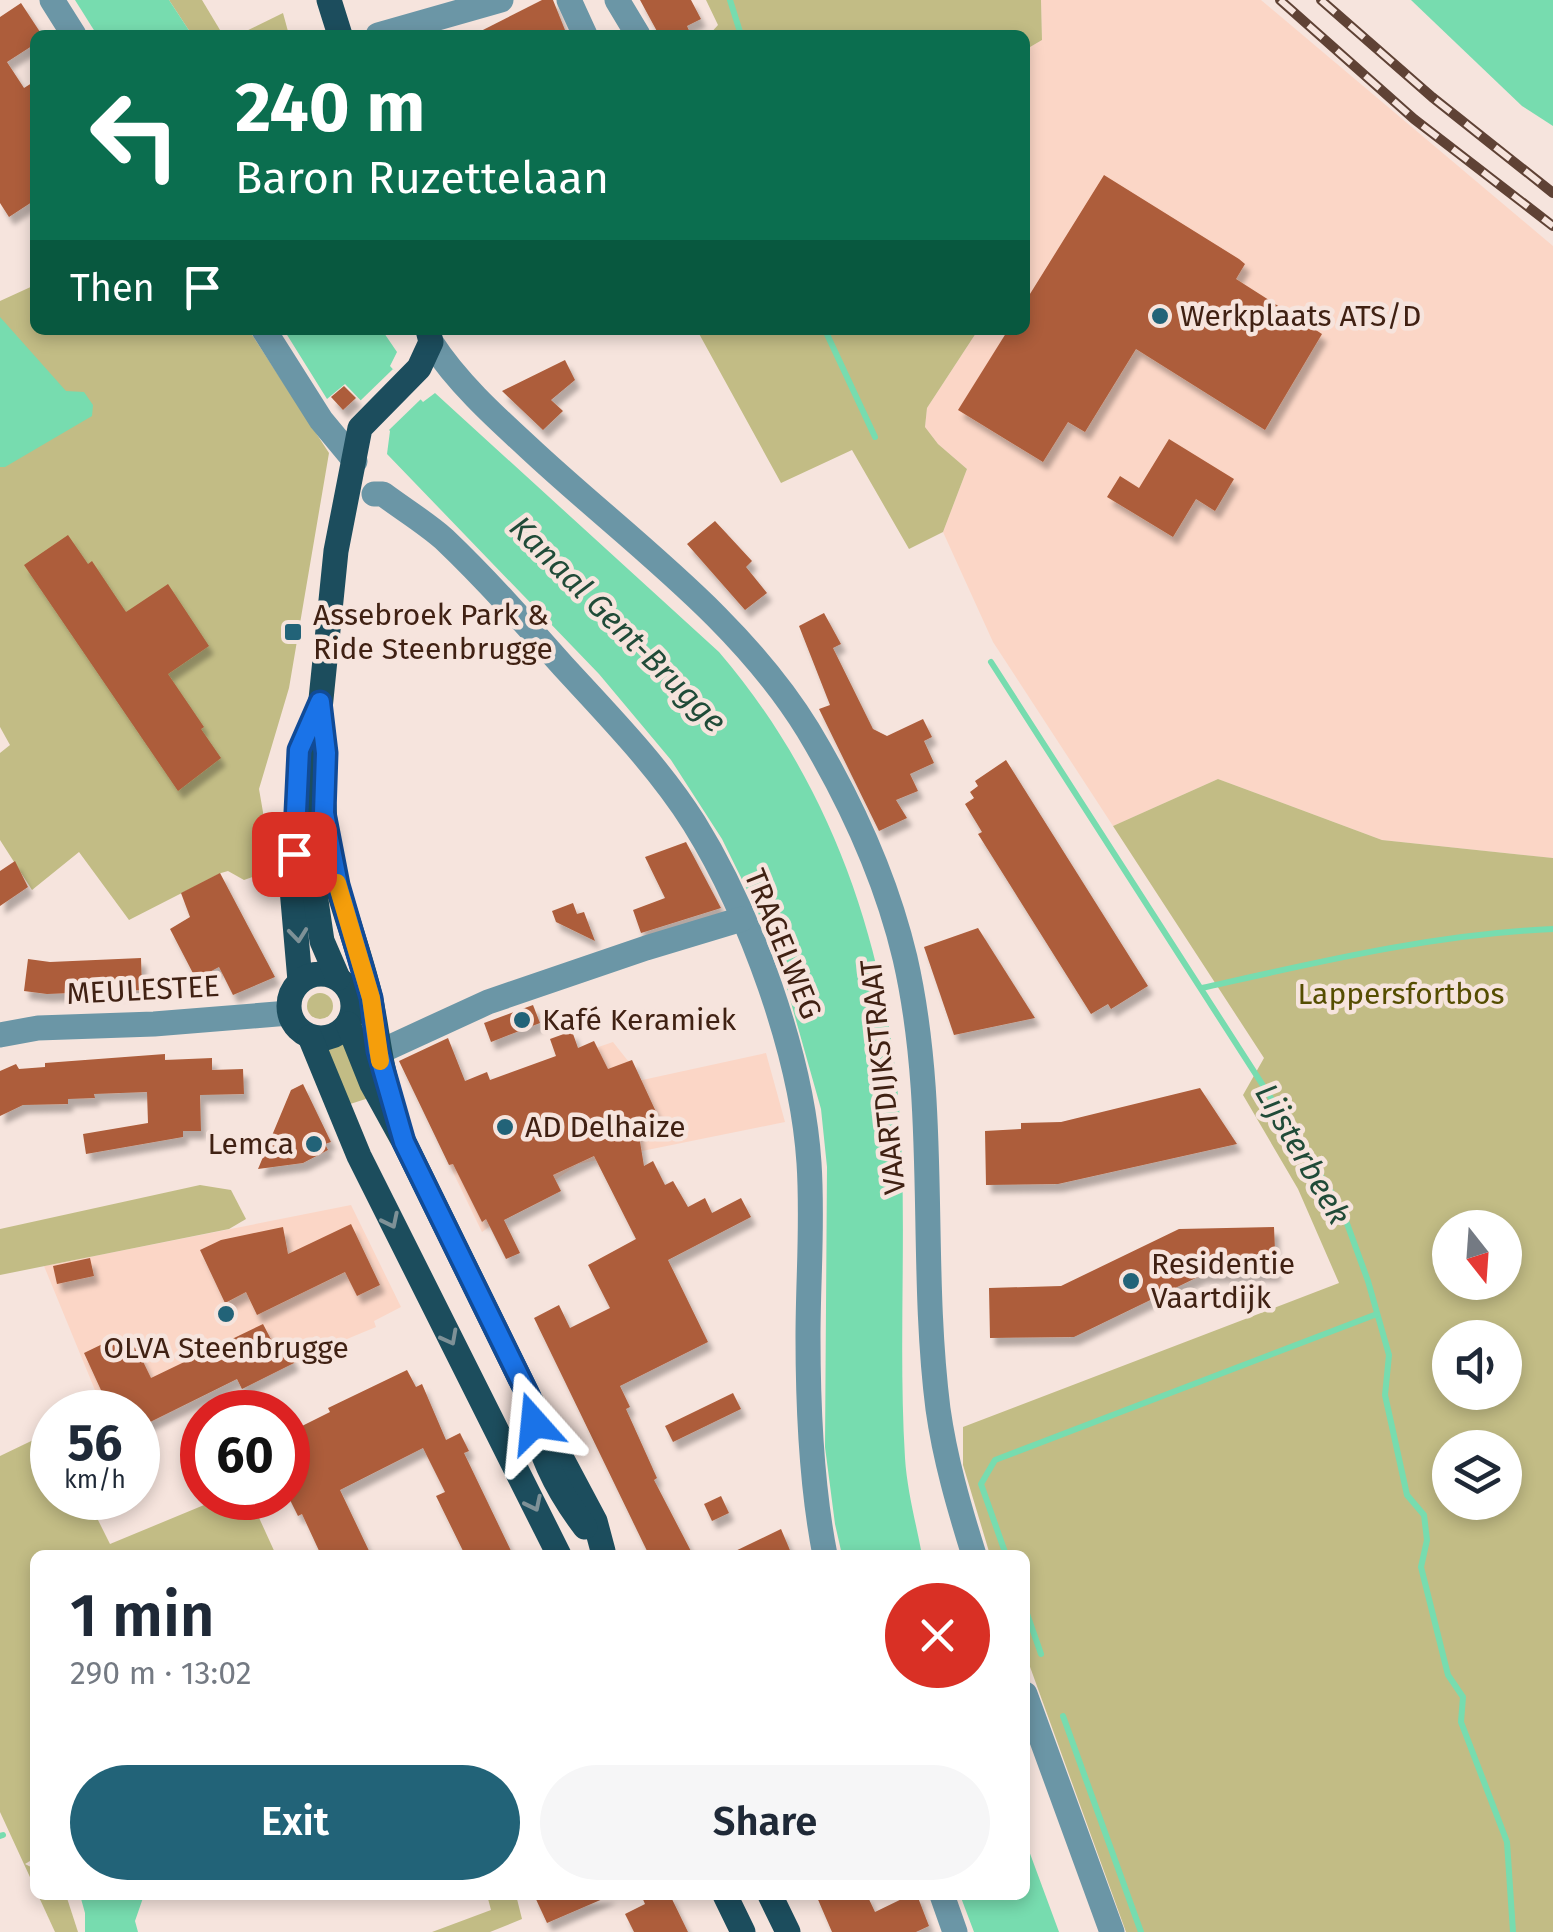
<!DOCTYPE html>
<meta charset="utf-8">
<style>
:root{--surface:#fff;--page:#f6f6f7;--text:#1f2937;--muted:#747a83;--accent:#226378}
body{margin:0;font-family:"Fira Sans",sans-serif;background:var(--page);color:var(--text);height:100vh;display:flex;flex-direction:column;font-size:38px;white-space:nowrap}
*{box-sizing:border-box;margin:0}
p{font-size:32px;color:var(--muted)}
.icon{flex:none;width:55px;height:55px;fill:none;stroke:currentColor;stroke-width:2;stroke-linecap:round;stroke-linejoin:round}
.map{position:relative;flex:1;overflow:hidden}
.details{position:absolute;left:30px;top:1550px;width:1000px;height:350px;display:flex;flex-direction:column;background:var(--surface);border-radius:15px;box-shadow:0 5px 15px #0003}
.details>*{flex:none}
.hud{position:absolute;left:30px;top:30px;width:1000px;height:305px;border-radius:15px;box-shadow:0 5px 15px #0003;background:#0b6e4f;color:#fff;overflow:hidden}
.needle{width:65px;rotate:163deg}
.tools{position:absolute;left:1432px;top:1210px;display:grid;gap:20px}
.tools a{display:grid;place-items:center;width:90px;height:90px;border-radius:50%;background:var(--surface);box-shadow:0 5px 15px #0003;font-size:50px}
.speed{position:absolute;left:30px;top:1390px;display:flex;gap:20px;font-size:50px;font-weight:700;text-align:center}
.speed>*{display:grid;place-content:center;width:130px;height:130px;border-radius:50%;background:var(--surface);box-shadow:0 5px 15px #0003;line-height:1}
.speed small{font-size:25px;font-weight:400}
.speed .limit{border:15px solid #d22;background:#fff;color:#111}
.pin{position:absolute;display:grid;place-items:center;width:85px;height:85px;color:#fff;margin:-42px;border-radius:20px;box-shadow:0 5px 15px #0006}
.me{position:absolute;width:110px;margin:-55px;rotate:342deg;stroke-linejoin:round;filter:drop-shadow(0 0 8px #0008)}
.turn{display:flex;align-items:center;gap:35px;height:210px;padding:0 40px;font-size:45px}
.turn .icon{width:130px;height:130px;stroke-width:2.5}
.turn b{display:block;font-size:70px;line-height:85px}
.then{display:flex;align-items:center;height:95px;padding:0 40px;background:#0003;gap:20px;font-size:38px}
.round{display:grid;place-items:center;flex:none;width:105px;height:105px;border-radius:52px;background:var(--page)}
.head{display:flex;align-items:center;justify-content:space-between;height:170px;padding:0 40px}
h1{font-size:60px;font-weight:600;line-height:75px}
.cta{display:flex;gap:20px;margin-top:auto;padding:20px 40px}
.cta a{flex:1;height:115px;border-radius:60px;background:var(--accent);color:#fff;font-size:40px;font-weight:600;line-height:115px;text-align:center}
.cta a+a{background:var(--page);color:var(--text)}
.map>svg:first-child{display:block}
.built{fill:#fbd6c6}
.green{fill:#c2bc85;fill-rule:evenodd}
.water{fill:#77dcaf}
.pier{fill:#f6e4dd}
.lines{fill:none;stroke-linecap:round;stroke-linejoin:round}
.stream{stroke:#77dcaf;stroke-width:6}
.building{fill:#ad5d3a;filter:url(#shadow)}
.minor{stroke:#6b96a6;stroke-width:25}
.major{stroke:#1c4d5d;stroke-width:25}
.rail-casing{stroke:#5f4235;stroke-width:10}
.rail{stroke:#f6e4dd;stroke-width:6;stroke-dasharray:19;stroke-linecap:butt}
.oneway{stroke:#7e9197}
.route-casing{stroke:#114b97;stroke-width:25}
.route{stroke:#1a73e8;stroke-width:18}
.slow{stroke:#f59e0b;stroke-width:18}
.poi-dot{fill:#226378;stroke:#f6e4dd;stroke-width:4}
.labels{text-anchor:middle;stroke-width:9;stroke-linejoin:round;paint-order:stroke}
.poi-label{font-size:30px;fill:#402113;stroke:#f6e4dd;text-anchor:start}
.street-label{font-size:30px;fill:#402113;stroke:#f6e4dd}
.park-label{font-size:30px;fill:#554d01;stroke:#f6e4dd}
.water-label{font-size:32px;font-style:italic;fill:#204b38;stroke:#f6e4dd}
</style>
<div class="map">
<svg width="1553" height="1932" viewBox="0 0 1553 1932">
<defs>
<filter id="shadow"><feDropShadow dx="5" dy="8" stdDeviation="2.5" flood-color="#0004"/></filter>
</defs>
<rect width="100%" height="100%" fill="#f6e4dd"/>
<g class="built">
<path d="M 1041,0 L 1261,0 L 1553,246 L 1553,858 L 1382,840 L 1218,779 L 1113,826 L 993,642 L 943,532 L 967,469 L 938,444 L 925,427 L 927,408 L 978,330 L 1025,330 L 1025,50 L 1042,40 Z"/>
<path d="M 613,1042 L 640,1076 L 624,1084 L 766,1053 L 785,1122 L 578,1164 L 482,1232 L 434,1133 L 587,1051 Z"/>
<path d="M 351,1205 L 401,1307 L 374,1321 L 376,1327 L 330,1346 L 331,1349 L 311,1359 L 297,1362 L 242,1389 L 237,1379 L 138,1428 L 138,1412 L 104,1412 L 44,1266 Z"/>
</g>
<g class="green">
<path d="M 169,0 L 202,0 L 223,35 L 192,35 Z"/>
<path d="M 706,0 L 1041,0 L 1042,40 L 1025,50 L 1025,35 L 709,35 L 718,25 Z"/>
<path d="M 283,13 L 289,35 L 238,35 Z"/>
<path d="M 35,285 L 35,330 L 249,330 L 329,453 L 289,688 L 259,789 L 273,870 L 244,880 L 228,871 L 221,873 L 129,920 L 79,852 L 32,890 L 0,840 L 0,753 L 10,745 L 0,727 L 0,301 Z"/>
<path d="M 697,330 L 978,330 L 927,408 L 925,427 L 938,444 L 967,469 L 943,532 L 909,549 L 852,450 L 781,483 Z"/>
<path d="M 1218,779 L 1382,840 L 1553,858 L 1553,1932 L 1126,1932 L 1025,1653 L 1025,1555 L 990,1555 L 963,1465 L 963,1427 L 1339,1283 L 1298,1189 L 1243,1095 L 1264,1058 L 1113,826 ZM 1450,1228 L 1505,1228 L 1505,1282 L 1450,1282 ZM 1450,1338 L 1505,1338 L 1505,1392 L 1450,1392 ZM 1450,1448 L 1505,1448 L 1505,1502 L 1450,1502 Z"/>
<circle cx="320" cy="1006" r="13"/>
<path d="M 347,1041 L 372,1097 L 347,1105 L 324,1050 Z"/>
<path d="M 200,1185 L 231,1190 L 246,1219 L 229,1229 L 0,1275 L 0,1229 Z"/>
<path d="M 52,1431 L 52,1498 L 87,1498 L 110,1544 L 221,1498 L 250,1498 L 276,1555 L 35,1555 L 35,1858 L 25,1864 L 35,1869 L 35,1888 L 0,1812 L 0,1456 Z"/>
<path d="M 38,1895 L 66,1895 L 78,1932 L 55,1932 Z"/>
<path d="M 487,1895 L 516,1895 L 522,1919 L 490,1932 L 432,1932 L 491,1910 Z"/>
</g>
<g class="water">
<path d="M 75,0 L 169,0 L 192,35 L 97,35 Z"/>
<path d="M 1411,0 L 1553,0 L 1553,126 L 1522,106 Z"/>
<path d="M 0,317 L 66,391 L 84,392 L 93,405 L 92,416 L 5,467 L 0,467 Z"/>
<path d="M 284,330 L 382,330 L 397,352 L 390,366 L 423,402 L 435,393 L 719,652 C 841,794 897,976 902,1162 C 905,1260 899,1360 905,1458 C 907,1490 916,1523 922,1555 L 842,1555 L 835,1524 L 825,1447 L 827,1167 L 821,1109 L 786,985 L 757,910 L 722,839 L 671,760 L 599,674 L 387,454 L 390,431 L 345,384 L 327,399 Z"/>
<path d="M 1025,1840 L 1059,1932 L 974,1932 L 960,1895 L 1025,1895 Z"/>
<path d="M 80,1895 L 144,1895 L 135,1921 L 138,1932 L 85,1932 L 85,1913 Z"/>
</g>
<path class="pier" d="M 393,369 L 422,398 L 388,431 L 360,401 Z"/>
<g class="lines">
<g class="stream">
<path d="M 730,0 L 741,35"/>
<path d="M 825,330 L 875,437"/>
<path d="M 991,662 L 1341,1207 L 1368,1281 L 1389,1355 L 1385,1395 L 1407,1495 L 1424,1515 L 1427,1540 L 1421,1567 L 1448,1675 L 1463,1697 L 1461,1722 L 1507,1842 L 1513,1932"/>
<path d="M 1202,988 C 1318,962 1434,934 1553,929"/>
<path d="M 1006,1555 L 981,1484 L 995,1460 L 1377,1314"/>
<path d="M 1025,1608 L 1041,1654"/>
<path d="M 1063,1716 L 1141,1932"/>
<path d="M 0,1836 L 3,1835"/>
</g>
</g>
<g class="building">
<path d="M 542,0 L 553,0 L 567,35 L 473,35 Z"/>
<path d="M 640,0 L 691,0 L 701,19 L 687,26 L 691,35 L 659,35 Z"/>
<path d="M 21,3 L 42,35 L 35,35 L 35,44 L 7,62 L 24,88 L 35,81 L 35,200 L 9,217 L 0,203 L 0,17 Z"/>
<path d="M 1104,175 L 1239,259 L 1245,264 L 1236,279 L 1322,334 L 1265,430 L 1136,349 L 1085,432 L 1068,422 L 1043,462 L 958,410 L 1008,330 L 1025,330 L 1025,302 Z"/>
<path d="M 565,360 L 575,380 L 551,400 L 563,411 L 543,430 L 502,391 Z"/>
<path d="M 344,386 L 356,398 L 343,410 L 331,397 Z"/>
<path d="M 1169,439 L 1234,479 L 1215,511 L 1196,499 L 1173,537 L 1107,497 L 1120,476 L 1139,488 Z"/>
<path d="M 715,521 L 752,561 L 746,567 L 767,593 L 745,610 L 687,544 Z"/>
<path d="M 68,535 L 88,564 L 92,561 L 126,612 L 168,584 L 209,646 L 168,674 L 204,727 L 201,729 L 221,758 L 178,791 L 24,565 Z"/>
<path d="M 824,613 L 841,644 L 833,648 L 873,729 L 887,736 L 923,719 L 932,737 L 924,741 L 934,763 L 910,774 L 918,791 L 896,800 L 907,818 L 879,831 L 819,709 L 830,705 L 799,626 Z"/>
<path d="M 1006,760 L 1148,986 L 1111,1009 L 1108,1004 L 1091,1014 L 978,834 L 982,832 L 965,804 L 974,798 L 970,792 L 978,786 L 975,781 Z"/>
<path d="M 686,842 L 721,908 L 641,933 L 633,910 L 665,898 L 645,857 Z"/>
<path d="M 15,861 L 28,887 L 0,906 L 0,871 Z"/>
<path d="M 220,873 L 275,977 L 233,995 L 219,967 L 196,979 L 170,929 L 190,917 L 181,893 Z"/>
<path d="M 573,903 L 577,914 L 584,912 L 595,941 L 556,922 L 552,911 Z"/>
<path d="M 978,928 L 1035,1018 L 954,1035 L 924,947 Z"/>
<path d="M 141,958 L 142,990 L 47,994 L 24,991 L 28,959 L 50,962 Z"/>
<path d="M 533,1005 L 540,1023 L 491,1042 L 484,1023 Z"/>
<path d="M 572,1031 L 578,1048 L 594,1041 L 608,1069 L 632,1060 L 657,1114 L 637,1124 L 644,1166 L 653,1161 L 665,1185 L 673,1181 L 688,1207 L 705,1198 L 712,1213 L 741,1198 L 751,1217 L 668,1260 L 708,1342 L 620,1386 L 630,1407 L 626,1409 L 657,1478 L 654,1480 L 693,1555 L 649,1555 L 534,1318 L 559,1305 L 570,1328 L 610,1308 L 588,1265 L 636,1239 L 594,1156 L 553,1175 L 561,1191 L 504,1220 L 520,1253 L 506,1259 L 486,1219 L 482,1222 L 453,1164 L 449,1165 L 399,1061 L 448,1038 L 465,1081 L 487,1072 L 490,1080 L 556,1056 L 550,1039 Z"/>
<path d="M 165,1054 L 165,1060 L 212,1058 L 212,1070 L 243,1069 L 244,1094 L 200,1095 L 201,1131 L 183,1131 L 183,1137 L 86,1154 L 83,1134 L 148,1123 L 147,1092 L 94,1094 L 95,1098 L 68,1099 L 68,1104 L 23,1105 L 0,1116 L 0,1071 L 16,1064 L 19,1069 L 45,1067 L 45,1063 Z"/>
<path d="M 303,1084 L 331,1142 L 325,1144 L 328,1150 L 303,1163 L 258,1169 L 291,1090 Z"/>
<path d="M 1200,1088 L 1237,1144 L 1058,1184 L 986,1185 L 985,1131 L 1021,1129 L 1021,1123 L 1061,1122 Z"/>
<path d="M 351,1224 L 380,1285 L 357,1296 L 345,1272 L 257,1315 L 246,1292 L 225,1303 L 200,1250 L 221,1240 L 283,1227 L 288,1254 Z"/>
<path d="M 1274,1227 L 1276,1274 L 1202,1275 L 1074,1337 L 990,1338 L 989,1288 L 1061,1286 L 1179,1229 Z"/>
<path d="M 90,1258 L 94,1276 L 57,1284 L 53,1266 Z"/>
<path d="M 263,1324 L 275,1347 L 284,1343 L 294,1363 L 242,1389 L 237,1379 L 138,1428 L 138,1412 L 111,1412 L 84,1353 L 119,1336 L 127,1351 L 136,1347 L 151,1378 Z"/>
<path d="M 407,1370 L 416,1387 L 422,1384 L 446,1440 L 460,1433 L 469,1451 L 464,1453 L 513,1555 L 465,1555 L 436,1496 L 445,1492 L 423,1448 L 340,1490 L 371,1555 L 321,1555 L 302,1514 L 298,1516 L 288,1496 L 288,1433 L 330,1412 L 328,1408 Z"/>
<path d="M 733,1393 L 741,1409 L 673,1442 L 665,1426 Z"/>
<path d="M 721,1496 L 729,1513 L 712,1521 L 704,1504 Z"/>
<path d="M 781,1529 L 792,1555 L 727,1555 Z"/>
<path d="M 534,1895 L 612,1895 L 547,1923 Z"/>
<path d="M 641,1895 L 670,1895 L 688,1932 L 634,1932 L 625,1914 L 645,1904 Z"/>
<path d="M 816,1895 L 867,1895 L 875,1912 L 910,1895 L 917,1895 L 929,1926 L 916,1932 L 832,1932 Z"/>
</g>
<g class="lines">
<g class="minor">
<path d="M 52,0 L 74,35"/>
<path d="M 569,0 L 585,35"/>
<path d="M 617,0 L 638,35"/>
<path d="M 378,35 L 501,0"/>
<path d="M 264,330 L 321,420 L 355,461"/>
<path d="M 431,342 C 456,381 493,415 528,447 C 624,537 738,616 808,730 C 850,800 886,878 905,958 C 939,1106 919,1259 938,1409 C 945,1459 959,1507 974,1555"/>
<path d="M 374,494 L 383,494 C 403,509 426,523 444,539 C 486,579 525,623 563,666 C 608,715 658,766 694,823 C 751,915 802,1055 809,1163 C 813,1222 808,1279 808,1337 C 808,1409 811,1484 825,1555"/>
<path d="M 0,1035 L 38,1028 L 154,1024 L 289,1013"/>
<path d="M 388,1048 L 488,1002 L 646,948 L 742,919"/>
<path d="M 1025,1694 L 1112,1932"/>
<path d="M 942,1895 L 955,1932"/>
</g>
<g class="major">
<path d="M 329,0 L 340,35"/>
<path d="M 324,806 C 325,871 356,934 370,996 C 377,1027 379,1058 388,1089"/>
<path d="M 296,818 L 292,889 L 300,981"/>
<circle cx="321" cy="1006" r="32"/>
<path d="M 338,978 L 322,941 L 314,887 L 310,808 L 336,551 L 360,428 L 419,368 L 431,342 L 428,330"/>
<path d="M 348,1024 L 372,1084 L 404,1142 L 529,1397 L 595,1521 L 603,1551"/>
<path d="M 310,1037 L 359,1156 L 559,1555"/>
<path d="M 532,1415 C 540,1457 558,1492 585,1527"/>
<path d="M 725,1895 L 743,1932"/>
<path d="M 770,1895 L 788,1932"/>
</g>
<defs>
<g id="rail">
<path d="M 1280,0 L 1414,119 L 1553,226"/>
<path d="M 1321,0 L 1432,97 L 1553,193"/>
</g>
</defs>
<use href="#rail" class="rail-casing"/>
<use href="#rail" class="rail"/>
</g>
<defs><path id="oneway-chevron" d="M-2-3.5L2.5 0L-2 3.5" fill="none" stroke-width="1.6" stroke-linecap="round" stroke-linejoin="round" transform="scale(2.5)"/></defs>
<g class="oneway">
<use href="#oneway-chevron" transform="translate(298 935) rotate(84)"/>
<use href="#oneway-chevron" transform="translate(391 1221) rotate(64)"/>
<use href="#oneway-chevron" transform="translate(450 1338) rotate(62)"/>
<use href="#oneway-chevron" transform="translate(534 1504) rotate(64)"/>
</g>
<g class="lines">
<defs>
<path id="route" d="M 294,854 L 299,750 L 320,702 L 326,753 L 324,813 L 338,885 L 371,998 L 378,1051 L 404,1142 L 529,1397 L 534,1423"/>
</defs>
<use href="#route" class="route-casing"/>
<use href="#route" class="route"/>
<path class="slow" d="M 337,883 L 371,998 L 380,1061"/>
</g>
<g class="poi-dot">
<circle cx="1160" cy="316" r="10"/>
<rect x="283" y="622" width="20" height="20" rx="5"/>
<circle cx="522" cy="1020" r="10"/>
<circle cx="505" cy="1127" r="10"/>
<circle cx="314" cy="1144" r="10"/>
<circle cx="1131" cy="1281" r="10"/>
<circle cx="226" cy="1314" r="10"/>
</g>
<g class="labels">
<g class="poi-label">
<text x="1180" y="326">Werkplaats ATS/D</text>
<text x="313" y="625">Assebroek Park &amp;<tspan x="313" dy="34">Ride Steenbrugge</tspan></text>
<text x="542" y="1030">Kafé Keramiek</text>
<text x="525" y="1137">AD Delhaize</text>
<text x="294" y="1154" text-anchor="end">Lemca</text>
<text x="1151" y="1274">Residentie<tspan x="1151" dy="34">Vaartdijk</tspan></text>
<text x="226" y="1358" text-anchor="middle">OLVA Steenbrugge</text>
</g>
<g class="street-label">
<text transform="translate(783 944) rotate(68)" y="10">TRAGELWEG</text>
<text transform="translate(143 990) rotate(-3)" y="10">MEULESTEE</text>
<text transform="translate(883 1077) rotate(-96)" y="10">VAARTDIJKSTRAAT</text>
</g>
<g class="park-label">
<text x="1401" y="1004">Lappersfortbos</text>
</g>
<g class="water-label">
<text transform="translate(618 624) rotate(45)" y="11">Kanaal Gent-Brugge</text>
<text transform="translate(1303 1154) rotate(60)" y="11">Lijsterbeek</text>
</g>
</g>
</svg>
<div class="tools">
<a><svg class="needle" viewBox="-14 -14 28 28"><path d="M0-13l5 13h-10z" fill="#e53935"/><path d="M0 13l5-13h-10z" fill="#747a83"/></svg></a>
<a><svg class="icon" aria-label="sound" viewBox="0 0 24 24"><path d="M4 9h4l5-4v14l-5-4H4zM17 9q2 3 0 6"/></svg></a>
<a><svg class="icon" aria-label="layers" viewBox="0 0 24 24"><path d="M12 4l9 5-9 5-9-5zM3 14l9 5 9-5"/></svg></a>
</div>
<div class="speed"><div>56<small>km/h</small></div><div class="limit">60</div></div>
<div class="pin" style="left:294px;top:854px;background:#d93025"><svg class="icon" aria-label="arrive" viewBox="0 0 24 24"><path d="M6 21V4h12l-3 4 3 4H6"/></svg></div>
<svg class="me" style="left:534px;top:1423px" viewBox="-20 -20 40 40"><path d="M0-17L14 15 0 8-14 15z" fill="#1a73e8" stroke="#fff" stroke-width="4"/></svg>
<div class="hud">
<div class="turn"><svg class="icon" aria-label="left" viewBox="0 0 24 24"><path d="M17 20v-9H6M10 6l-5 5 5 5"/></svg><div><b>240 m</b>Baron Ruzettelaan</div></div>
<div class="then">Then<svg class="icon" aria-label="arrive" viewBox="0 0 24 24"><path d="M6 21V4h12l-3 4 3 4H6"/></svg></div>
</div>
<section class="details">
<div class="head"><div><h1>1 min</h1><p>290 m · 13:02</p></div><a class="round" style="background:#d93025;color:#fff"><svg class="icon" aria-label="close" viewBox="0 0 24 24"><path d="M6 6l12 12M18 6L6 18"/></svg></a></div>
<div class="cta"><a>Exit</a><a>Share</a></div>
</section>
</div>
